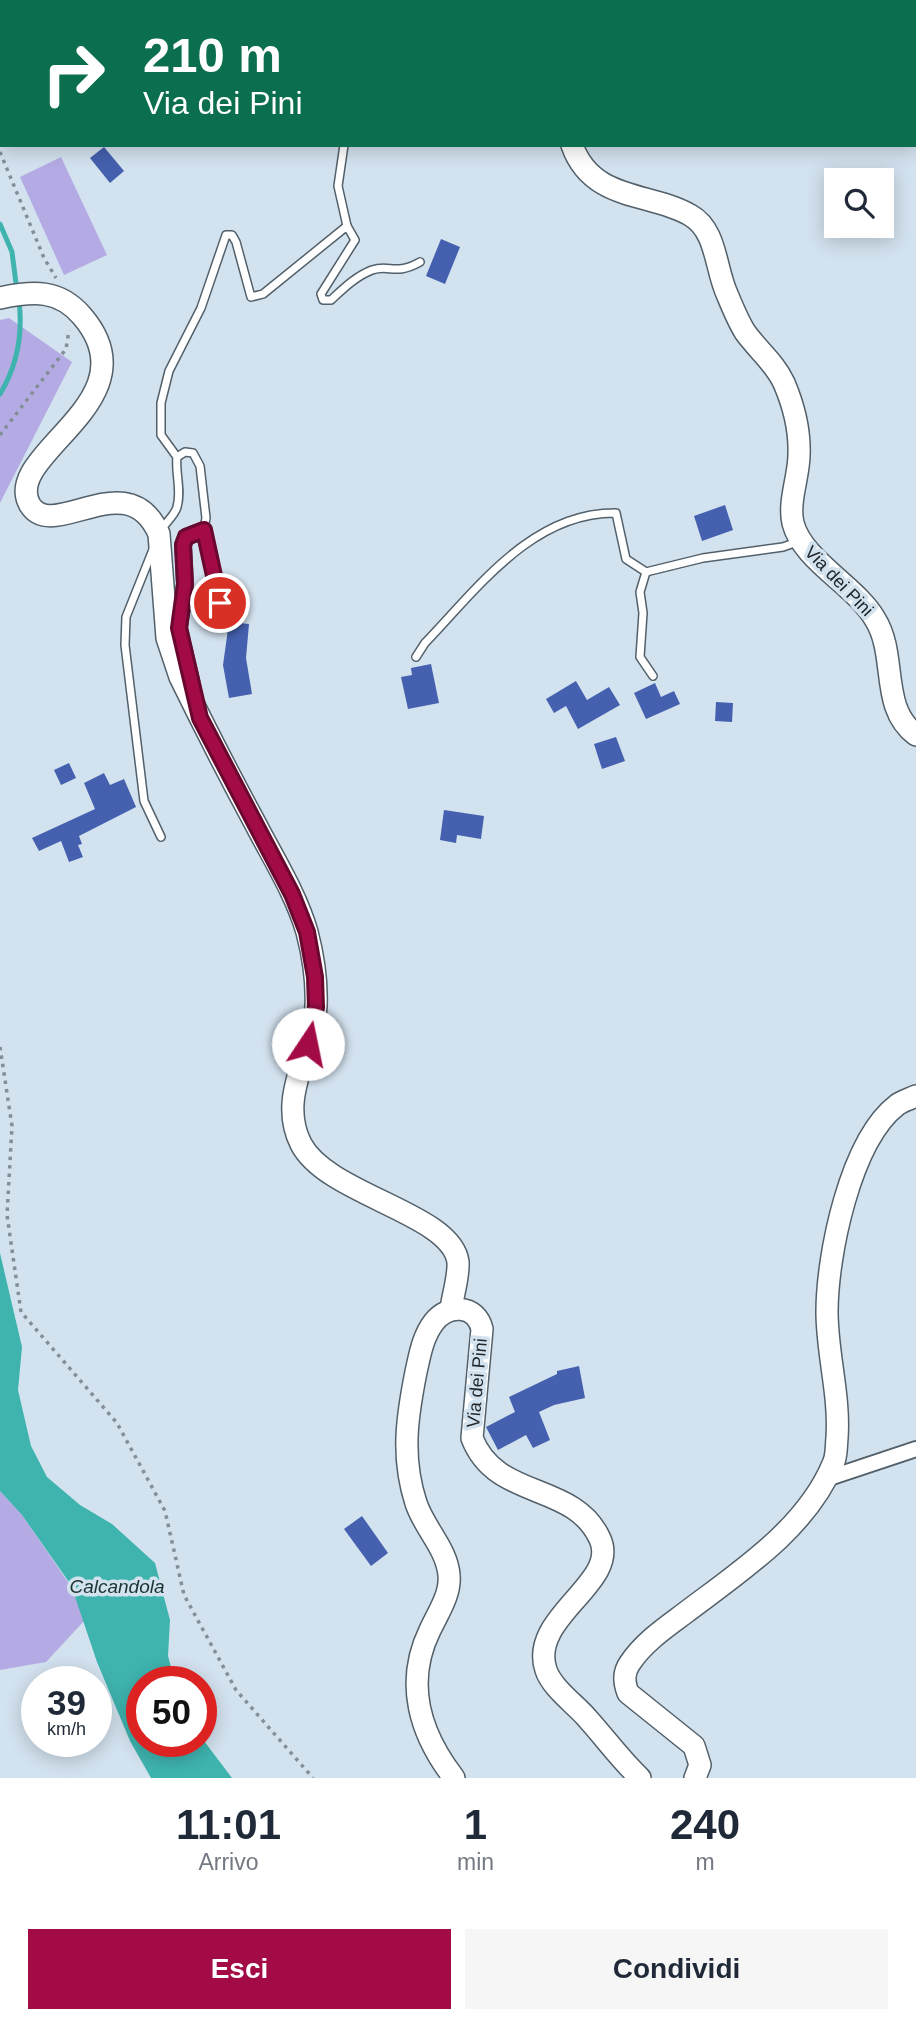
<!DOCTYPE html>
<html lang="it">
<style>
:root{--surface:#fff;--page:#f6f6f7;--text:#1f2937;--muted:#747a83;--accent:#a30b47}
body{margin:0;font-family:Helvetica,sans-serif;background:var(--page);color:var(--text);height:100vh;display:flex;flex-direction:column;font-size:26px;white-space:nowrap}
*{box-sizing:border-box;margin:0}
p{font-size:23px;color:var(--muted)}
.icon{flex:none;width:38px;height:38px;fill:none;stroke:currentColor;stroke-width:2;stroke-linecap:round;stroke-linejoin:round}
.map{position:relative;height:1778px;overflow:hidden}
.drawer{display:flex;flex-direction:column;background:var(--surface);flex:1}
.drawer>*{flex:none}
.guide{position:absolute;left:0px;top:0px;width:917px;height:147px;box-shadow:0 4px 18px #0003;background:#0b6e4f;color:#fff;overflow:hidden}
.fabs{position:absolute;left:824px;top:168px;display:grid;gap:14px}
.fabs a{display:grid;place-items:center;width:70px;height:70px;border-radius:0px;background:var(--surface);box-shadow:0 4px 18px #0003;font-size:35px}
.speed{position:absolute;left:21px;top:1666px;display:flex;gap:14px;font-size:35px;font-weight:700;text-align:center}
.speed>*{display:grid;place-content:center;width:91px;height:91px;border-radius:50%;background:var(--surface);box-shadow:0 4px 18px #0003;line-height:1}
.speed small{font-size:18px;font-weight:400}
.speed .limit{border:10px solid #d22;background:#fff;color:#111}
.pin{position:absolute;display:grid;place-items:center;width:60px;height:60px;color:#fff;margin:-30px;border:4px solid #fff;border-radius:50%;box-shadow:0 2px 7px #0007}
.me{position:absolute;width:77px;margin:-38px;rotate:11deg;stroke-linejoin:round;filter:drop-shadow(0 0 5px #0008)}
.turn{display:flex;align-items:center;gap:24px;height:147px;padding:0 28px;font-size:32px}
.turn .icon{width:91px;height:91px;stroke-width:2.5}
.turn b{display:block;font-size:49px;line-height:60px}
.eta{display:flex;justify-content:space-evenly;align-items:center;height:119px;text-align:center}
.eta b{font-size:42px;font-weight:700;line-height:49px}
.button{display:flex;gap:14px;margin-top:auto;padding:14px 28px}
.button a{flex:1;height:80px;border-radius:0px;background:var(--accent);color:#fff;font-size:28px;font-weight:700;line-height:80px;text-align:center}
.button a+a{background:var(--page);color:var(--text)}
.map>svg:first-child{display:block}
.green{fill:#b4abe4}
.water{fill:#3fb4af}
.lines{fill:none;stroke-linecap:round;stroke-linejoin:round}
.stream{stroke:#3fb4af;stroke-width:5}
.building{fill:#4460ae}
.lane-casing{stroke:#52606a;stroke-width:10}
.street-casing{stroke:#52606a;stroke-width:18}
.secondary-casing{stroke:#52606a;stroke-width:24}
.path{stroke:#838e97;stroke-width:3.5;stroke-dasharray:3.5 5;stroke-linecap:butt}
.lane{stroke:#fff;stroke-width:7}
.street{stroke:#fff;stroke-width:14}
.secondary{stroke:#fff;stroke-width:21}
.route-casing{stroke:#6a072e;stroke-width:18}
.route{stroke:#a30b47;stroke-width:12}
.labels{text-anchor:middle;stroke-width:7;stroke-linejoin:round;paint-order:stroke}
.street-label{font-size:18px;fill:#21272b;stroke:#d3e2ef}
.water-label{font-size:19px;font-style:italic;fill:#1a3332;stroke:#d3e2ef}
</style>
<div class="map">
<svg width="916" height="1778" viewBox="0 0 916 1778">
<rect width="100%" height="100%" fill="#d3e2ef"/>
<g class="green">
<path d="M 61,157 L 107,255 L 64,275 L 20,177 Z"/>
<path d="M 9,318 L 72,362 L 0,503 L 0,320 Z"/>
<path d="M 0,1491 L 22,1515 L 70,1585 L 85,1620 L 46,1662 L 0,1670 Z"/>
</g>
<path class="water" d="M 0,1253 L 22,1347 L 18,1390 L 31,1446 L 47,1477 L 80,1505 L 112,1524 L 155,1563 L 170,1620 L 168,1656 L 175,1682 L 142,1682 L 142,1741 L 201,1741 L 201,1737 L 232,1778 L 151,1778 L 130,1741 L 97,1662 L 71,1585 L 22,1515 L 0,1491 Z"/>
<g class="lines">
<g class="stream">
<path d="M 0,224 L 12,252 L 17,291"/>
<path d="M 0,394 C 17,366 23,334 19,301"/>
</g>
</g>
<g class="building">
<path d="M 104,147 L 124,171 L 110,183 L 90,158 Z"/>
<path d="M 441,239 L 460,247 L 445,284 L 426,276 Z"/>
<path d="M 725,505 L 733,530 L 702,541 L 694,516 Z"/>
<path d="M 229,622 L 249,624 L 246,658 L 252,694 L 229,698 L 223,665 Z"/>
<path d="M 431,664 L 439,703 L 408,709 L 401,677 L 412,675 L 411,668 Z"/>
<path d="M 576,681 L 587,700 L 609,687 L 620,705 L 578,729 L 566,706 L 554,713 L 546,699 Z"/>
<path d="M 655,683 L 661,697 L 674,691 L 680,704 L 646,719 L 634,693 Z"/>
<path d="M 716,702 L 733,703 L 732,722 L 715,721 Z"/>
<path d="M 616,737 L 625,761 L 602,769 L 594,744 Z"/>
<path d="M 69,763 L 76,778 L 61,785 L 54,770 Z"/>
<path d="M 104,773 L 110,785 L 124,779 L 136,807 L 79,836 L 82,844 L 78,845 L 83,857 L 69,862 L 61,841 L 39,851 L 32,838 L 95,809 L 84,783 Z"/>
<path d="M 444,810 L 484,816 L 481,839 L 457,835 L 456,843 L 440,840 Z"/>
<path d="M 579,1366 L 585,1398 L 554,1405 L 539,1412 L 550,1440 L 533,1448 L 526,1435 L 498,1450 L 486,1427 L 515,1412 L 509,1397 L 557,1374 L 557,1371 Z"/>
<path d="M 362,1516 L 388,1553 L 371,1566 L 344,1529 Z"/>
</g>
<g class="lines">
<defs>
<g id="lane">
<path d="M 323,0 L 326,2"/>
<path d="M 344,145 L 338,186 L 347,226"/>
<path d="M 177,457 L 161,435 L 161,403 L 169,371 L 201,308 L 226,235 L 232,235 L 236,242 L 251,297 L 263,294 L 347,226 L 355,240 L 321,294 L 323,300 L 331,300 C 343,289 356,276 372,270 C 390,264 395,276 420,262"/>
<path d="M 161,530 C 166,522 175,515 177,507 C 182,490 175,474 177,457 L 185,452 L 193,453 L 200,466 L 206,518 L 203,535 L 220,603 L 234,615"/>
<path d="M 154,547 L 126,617 L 125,645 L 144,801 L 161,837"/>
<path d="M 646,572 L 640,592 L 643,613 L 640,657 L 653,676"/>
<path d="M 416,657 L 425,643 C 477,589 532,512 616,513 L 626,559 L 646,572 L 703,558 L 783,547 L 797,542"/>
</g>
<g id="street">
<path d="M 193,689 L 179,628 L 185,584 L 183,545 L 186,537 L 204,530"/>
<path d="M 826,1479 L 916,1449"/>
</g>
<g id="secondary">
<path d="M 592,2 L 593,0"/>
<path d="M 572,145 C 592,202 651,192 690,215 C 717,230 715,268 727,294 C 732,306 738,321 745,332 C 757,349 775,363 784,383 C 793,404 800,431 799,455 C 799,476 788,502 793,523 C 802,560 855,585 875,619 C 898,656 879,707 916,735"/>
<path d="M 0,298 C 33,291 59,289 82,316 C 156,402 0,454 30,505 C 53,543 128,462 159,534 L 167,638 L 180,677 C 204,726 229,775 255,823 C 273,858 296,894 307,932 C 313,955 317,982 316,1006 C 313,1053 277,1097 301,1144 C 327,1195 452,1213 458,1262 C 459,1276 453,1294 451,1309"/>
<path d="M 454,1778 C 420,1734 404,1683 430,1630 C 438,1613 451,1594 449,1575 C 447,1549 424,1528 416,1503 C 401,1457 407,1417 416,1372 C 420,1354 423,1336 434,1322 C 448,1304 476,1304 482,1329 L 472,1438 C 496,1501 574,1481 600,1539 C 620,1583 528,1617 546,1670 C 552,1688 575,1704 587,1718 C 605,1738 621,1760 640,1778"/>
<path d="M 695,1778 L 700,1765 L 694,1746 L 628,1693 C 624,1682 623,1673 630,1663 C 644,1642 665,1628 685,1613 C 739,1572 806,1529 833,1464 C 837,1456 836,1447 837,1438 C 840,1395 827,1354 827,1312 C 827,1256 850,1141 897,1105 C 902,1101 910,1099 916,1096"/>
</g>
</defs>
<use href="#lane" class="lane-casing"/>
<use href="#street" class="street-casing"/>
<use href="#secondary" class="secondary-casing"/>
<g class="path">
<path d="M 0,152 L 44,258 L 56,278"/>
<path d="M 0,435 L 66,349 L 69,330"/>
<path d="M 0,1047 L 12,1126 L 7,1215 L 21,1312 L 117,1423 L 165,1511 L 184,1595 L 236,1690 L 313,1778"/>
</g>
<use href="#lane" class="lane"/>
<use href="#street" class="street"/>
<use href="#secondary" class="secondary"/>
</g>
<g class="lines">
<defs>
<path id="route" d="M 220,603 L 204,530 L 186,537 L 183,545 L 185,584 L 179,628 L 200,718 L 292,894 L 307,932 L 315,977 L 316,1007 L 308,1044"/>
</defs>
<use href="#route" class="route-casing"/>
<use href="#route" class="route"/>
</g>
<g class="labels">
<g class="street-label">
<text transform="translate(839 581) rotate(46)" y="6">Via dei Pini</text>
<text transform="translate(477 1383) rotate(-85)" y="6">Via dei Pini</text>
</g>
<g class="water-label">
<text x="117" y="1593">Calcandola</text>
</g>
</g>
</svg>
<div class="fabs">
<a><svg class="icon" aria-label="search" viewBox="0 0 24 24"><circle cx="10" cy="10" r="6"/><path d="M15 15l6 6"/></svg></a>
</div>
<div class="speed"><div>39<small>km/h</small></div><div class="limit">50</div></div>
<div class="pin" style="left:220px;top:603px;background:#d93025"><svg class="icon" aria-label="arrive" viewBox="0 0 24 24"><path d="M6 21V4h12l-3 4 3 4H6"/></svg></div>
<svg class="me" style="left:308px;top:1044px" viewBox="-20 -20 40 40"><circle r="19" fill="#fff"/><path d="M0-13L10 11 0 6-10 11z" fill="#a30b47"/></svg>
<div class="guide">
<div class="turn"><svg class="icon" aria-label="right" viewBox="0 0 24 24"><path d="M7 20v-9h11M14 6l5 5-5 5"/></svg><div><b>210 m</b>Via dei Pini</div></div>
</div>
</div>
<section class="drawer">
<div class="eta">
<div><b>11:01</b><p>Arrivo</p></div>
<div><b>1</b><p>min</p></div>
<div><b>240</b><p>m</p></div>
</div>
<div class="button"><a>Esci</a><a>Condividi</a></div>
</section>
